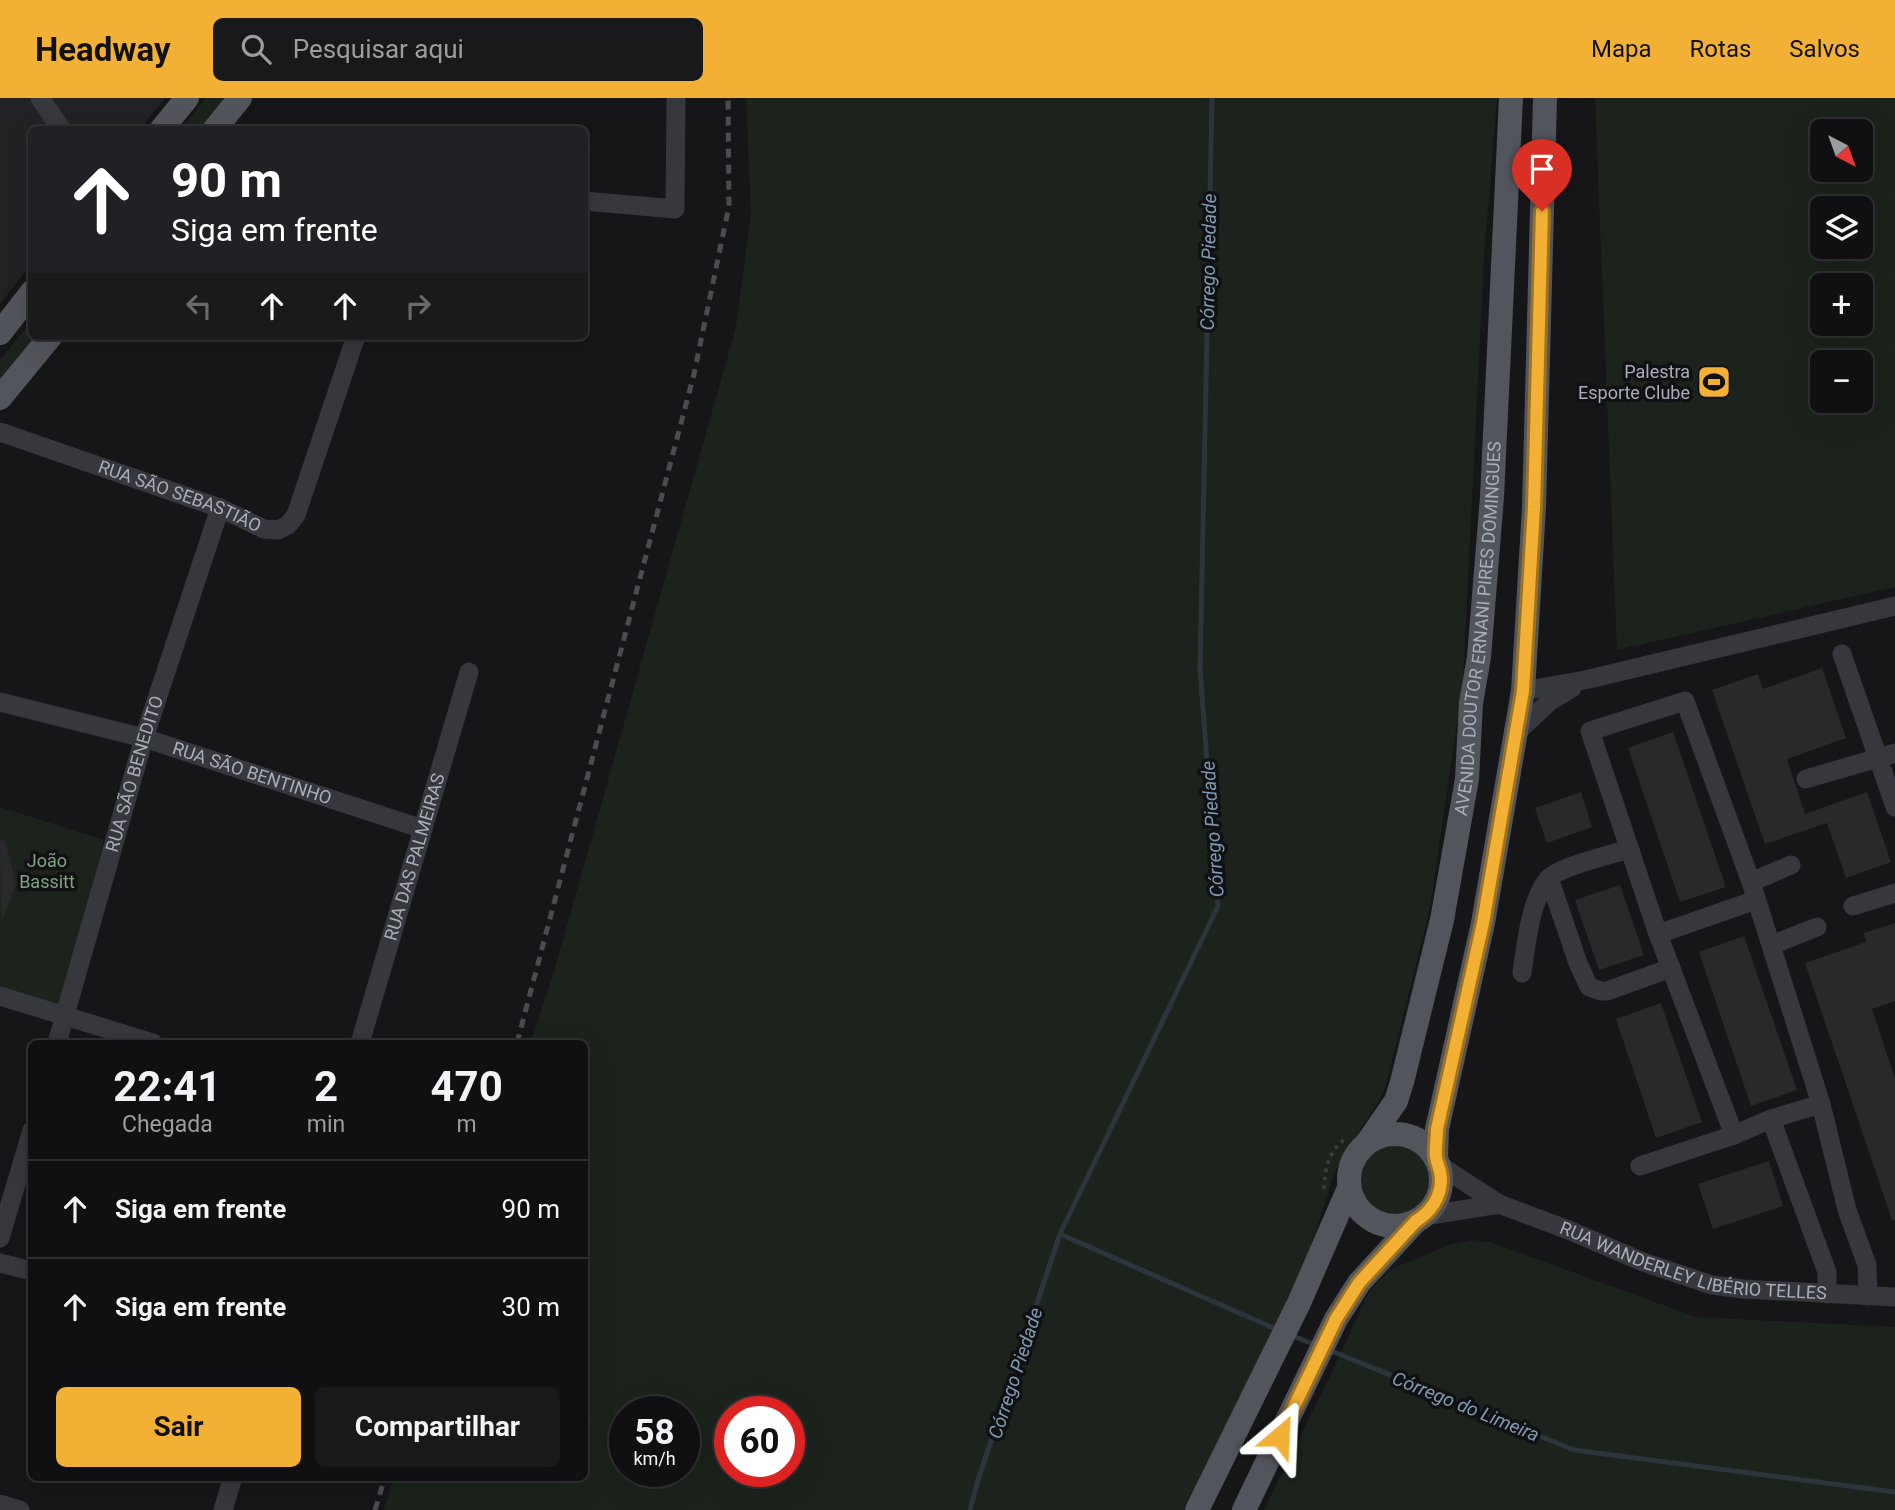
<!DOCTYPE html>
<html lang="pt">
<meta charset="utf-8">
<style>
:root{--surface:#101012;--page:#19191b;--text:#f1f3f6;--muted:#9c9d9f;--line:#303032;--accent:#f2b134}
body{margin:0;font-family:Roboto,sans-serif;background:var(--page);color:var(--text);height:100vh;display:flex;flex-direction:column;font-size:26px;white-space:nowrap}
*{box-sizing:border-box;margin:0}
p{font-size:23px;color:var(--muted)}
.icon{flex:none;width:38px;height:38px;fill:none;stroke:currentColor;stroke-width:2;stroke-linecap:round;stroke-linejoin:round}
.map{position:relative;flex:1;overflow:hidden}
.drawer{position:absolute;left:28px;top:942px;width:560px;height:441px;display:flex;flex-direction:column;background:var(--surface);border-radius:10px;box-shadow:0 7px 28px #0002,0 0 0 2px var(--line)}
.drawer>*{flex:none}
.banner{position:absolute;left:28px;top:28px;width:560px;height:214px;border-radius:10px;box-shadow:0 7px 28px #0002,0 0 0 2px var(--line);background:#202124;color:#fff;overflow:hidden}
.needle{width:46px;rotate:139deg}
.controls{position:absolute;left:1810px;top:21px;display:grid;gap:14px}
.controls a{display:grid;place-items:center;width:63px;height:63px;border-radius:10px;background:var(--surface);box-shadow:0 7px 28px #0002,0 0 0 2px var(--line);font-size:35px}
.speed{position:absolute;left:609px;top:1298px;display:flex;gap:14px;font-size:35px;font-weight:700;text-align:center}
.speed>*{display:grid;place-content:center;width:91px;height:91px;border-radius:50%;background:var(--surface);box-shadow:0 7px 28px #0002,0 0 0 2px var(--line);line-height:1}
.speed small{font-size:18px;font-weight:400}
.speed .limit{border:10px solid #d22;background:#fff;color:#111}
.pin{position:absolute;display:grid;place-items:center;width:60px;height:60px;color:#fff;margin:-72px -30px;border-radius:50% 50% 50% 0;rotate:-45deg;box-shadow:0 0 7px #0007}
.pin .icon{rotate:45deg}
.me{position:absolute;width:77px;margin:-38px;rotate:26deg;stroke-linejoin:round;filter:drop-shadow(0 0 5px #0008)}
.turn{display:flex;align-items:center;gap:24px;height:147px;padding:0 28px;font-size:32px}
.turn .icon{width:91px;height:91px;stroke-width:2.5}
.turn b{display:block;font-size:49px;line-height:60px}
.lanes{display:flex;align-items:center;height:66px;padding:0 28px;background:#0003;justify-content:center;gap:35px;direction:ltr}
.lanes .off{opacity:.35}
.eta{display:flex;justify-content:space-evenly;align-items:center;height:119px;text-align:center}
.eta b{font-size:42px;font-weight:700;line-height:49px}
.action{display:flex;gap:14px;margin-top:auto;padding:14px 28px}
.action a{flex:1;height:80px;border-radius:10px;background:var(--accent);color:#111;font-size:28px;font-weight:700;line-height:80px;text-align:center}
.action a+a{background:var(--page);color:var(--text)}
ul{padding:0;list-style:none}
li{display:flex;align-items:center;gap:21px;height:98px;padding:0 28px;border-top:2px solid var(--line)}
li div{flex:1}
li b{display:block;font-size:26px}
li em{font-style:normal}
header{display:flex;align-items:center;gap:42px;box-sizing:border-box;height:98px;padding:0 35px;background:var(--accent);color:#111}
header strong{font-size:33px}
nav{display:flex;gap:38px;margin-inline-start:auto;font-size:24px}
.search{width:490px;height:63px;background:var(--page);display:flex;align-items:center;gap:18px;box-sizing:border-box;padding:0 24px;border-radius:10px;color:var(--muted);font-size:26px}
.map>svg:first-child{display:block}
.built{fill:#222225}
.green{fill:#1c231d;fill-rule:evenodd}
.lines{fill:none;stroke-linecap:round;stroke-linejoin:round}
.stream{stroke:#2c353c;stroke-width:5}
.building{fill:#29292c}
.path{stroke:#3d3f44;stroke-width:3.5;stroke-dasharray:3.5 5;stroke-linecap:butt}
.minor{stroke:#37383d;stroke-width:19}
.major{stroke:#53555c;stroke-width:24}
.rail{stroke:#4a4c52;stroke-width:5;stroke-dasharray:9 7;stroke-linecap:butt}
.route-casing{stroke:#9d7322;stroke-width:18}
.route{stroke:#f2b134;stroke-width:12}
.labels{text-anchor:middle;stroke-width:7;stroke-linejoin:round;paint-order:stroke}
.poi-label{font-size:18px;fill:#a8adb8;stroke:#111113;text-anchor:end}
.street-label{font-size:18px;fill:#a8adb8;stroke:#111113}
.park-label{font-size:18px;fill:#7fa381;stroke:#111113}
.water-label{font-size:19px;font-style:italic;fill:#7f9bb3;stroke:#111113}
</style>
<header>
<strong>Headway</strong>
<div class="search"><svg class="icon" aria-label="search" viewBox="0 0 24 24"><circle cx="10" cy="10" r="6"/><path d="M15 15l6 6"/></svg>Pesquisar aqui</div>
<nav><a>Mapa</a><a>Rotas</a><a>Salvos</a></nav>
</header>
<div class="map">
<svg width="1895" height="1412" viewBox="0 0 1895 1412">
<rect width="100%" height="100%" fill="#161618"/>
<path class="built" d="M 0,0 L 165,0 L 140,31 L 32,32 L 31,166 L 0,206 Z"/>
<g class="green">
<path d="M 206,0 L 225,0 L 199,31 L 181,32 Z"/>
<path d="M 746,0 L 1497,0 L 1484,158 L 1463,584 L 1430,810 L 1384,994 L 1335,1073 L 1302,1175 L 1183,1412 L 384,1412 L 394,1379 L 584,1379 L 584,945 L 531,945 L 557,863 L 736,229 L 751,115 ZM 625,1314 L 684,1314 L 684,1374 L 625,1374 ZM 730,1314 L 789,1314 L 789,1374 L 730,1374 Z"/>
<path d="M 1595,0 L 1895,0 L 1895,489 L 1617,552 ZM 1860,33 L 1860,72 L 1822,72 L 1822,33 ZM 1860,110 L 1860,149 L 1822,149 L 1822,110 ZM 1860,187 L 1860,226 L 1822,226 L 1822,187 ZM 1860,264 L 1860,303 L 1822,303 L 1822,264 Z"/>
<path d="M 31,224 L 32,238 L 41,238 L 0,288 L 0,262 Z"/>
<path d="M 0,709 L 104,742 L 59,910 L 0,890 Z"/>
<circle cx="1394" cy="1082" r="41"/>
<path d="M 1472,1142 L 1490,1144 L 1696,1219 L 1895,1229 L 1895,1412 L 1264,1412 L 1334,1270 L 1367,1197 L 1389,1172 L 1452,1146 Z"/>
</g>
<g class="lines">
<g class="stream">
<path d="M 1060,1136 L 1278,1232"/>
<path d="M 1290,1237 L 1316,1247"/>
<path d="M 1329,1252 L 1574,1352 L 1895,1394"/>
<path d="M 970,1412 L 978,1382 L 1060,1136 L 1218,808 L 1200,571 L 1212,0"/>
</g>
</g>
<g class="building">
<path d="M 1822,570 L 1846,640 L 1787,661 L 1805,716 L 1867,694 L 1891,764 L 1846,780 L 1827,725 L 1765,746 L 1712,592 L 1758,576 L 1763,591 Z"/>
<path d="M 1673,634 L 1726,789 L 1680,804 L 1628,650 Z"/>
<path d="M 1581,694 L 1592,729 L 1547,745 L 1535,710 Z"/>
<path d="M 5,742 L 16,786 L 1,825 L 0,743 Z"/>
<path d="M 1620,787 L 1644,857 L 1599,872 L 1575,802 Z"/>
<path d="M 1895,825 L 1895,903 L 1872,911 L 1895,981 L 1895,1122 L 1892,1122 L 1805,865 L 1866,844 L 1864,835 Z"/>
<path d="M 1744,838 L 1797,992 L 1751,1008 L 1699,854 Z"/>
<path d="M 1661,905 L 1702,1024 L 1656,1040 L 1616,921 Z"/>
<path d="M 1769,1063 L 1783,1108 L 1713,1131 L 1698,1086 Z"/>
</g>
<g class="lines">
<path class="path" d="M 1324,1091 C 1325,1069 1328,1055 1346,1040"/>
<g class="minor">
<path d="M 40,0 L 62,32"/>
<path d="M 584,103 L 675,111 L 676,0"/>
<path id="s1" d="M 0,334 L 220,410 L 264,431 L 278,432 L 288,427 L 296,417 L 356,238"/>
<path d="M 1842,556 L 1895,709"/>
<path d="M 1523,593 L 1585,582 L 1895,508"/>
<path id="s2" d="M 0,604 L 144,640 L 423,731"/>
<path d="M 1516,635 L 1549,604 L 1572,590"/>
<path d="M 1806,681 L 1895,655"/>
<path d="M 1549,780 L 1578,865 L 1589,889 L 1601,893 L 1607,893 L 1671,870"/>
<path d="M 1751,784 L 1791,767"/>
<path d="M 1853,808 L 1895,795"/>
<path d="M 1658,836 L 1756,802"/>
<path d="M 1772,847 L 1817,829"/>
<path d="M 1522,875 C 1526,847 1530,803 1548,781 C 1559,769 1612,756 1630,751"/>
<path d="M 0,898 L 153,945"/>
<path id="s3" d="M 57,945 L 144,640 L 220,410"/>
<path id="s4" d="M 360,945 L 469,574"/>
<path d="M 1771,1021 L 1827,1174 L 1827,1196"/>
<path d="M 1734,1037 L 1658,836 L 1590,633 L 1685,603 L 1751,784 L 1821,1006 L 1847,1112 L 1867,1167 L 1868,1198"/>
<path id="s5" d="M 1439,1067 L 1499,1106 L 1571,1133 L 1643,1164 L 1712,1187 L 1743,1191 L 1895,1199"/>
<path d="M 1640,1068 L 1734,1037 L 1771,1021 L 1821,1006"/>
<path d="M 1424,1118 L 1499,1106"/>
<path d="M 0,1140 L 32,1032"/>
<path d="M 0,1165 L 32,1173"/>
<path d="M 0,1406 L 20,1412"/>
<path d="M 223,1412 L 233,1379"/>
</g>
<g class="major">
<path d="M 161,32 L 187,0"/>
<path d="M 214,32 L 240,0"/>
<path d="M 0,235 L 32,194"/>
<path d="M 0,300 L 51,238"/>
<circle cx="1395" cy="1082" r="46"/>
<path id="s6" d="M 1367,1045 L 1396,1003 L 1402,984 L 1442,822 L 1467,681 L 1471,605 L 1479,559 L 1492,399 L 1511,0"/>
<path d="M 1436,1060 L 1437,1031 L 1483,825 L 1523,593 L 1534,409 L 1545,0"/>
<path d="M 1197,1412 L 1299,1205 L 1349,1090"/>
<path d="M 1244,1412 L 1336,1221 L 1359,1185 L 1416,1123"/>
</g>
<g class="rail">
<path d="M 517,945 L 694,276 L 729,108 L 728,0"/>
<path d="M 375,1412 L 385,1379"/>
</g>
</g>
<g class="lines">
<defs>
<path id="route" d="M 1280,1338 L 1336,1221 L 1359,1185 L 1416,1123 C 1431,1114 1441,1099 1441,1081 C 1441,1073 1437,1066 1436,1059 C 1435,1050 1437,1040 1437,1031 L 1483,825 L 1523,593 L 1534,409 L 1542,113"/>
</defs>
<use href="#route" class="route-casing"/>
<use href="#route" class="route"/>
</g>
<defs>
<symbol id="stadium-square" viewBox="-11 -11 22 22"><rect x="-9" y="-9" width="18" height="18" rx="4" fill="#f2b134" stroke="#111113"/><path d="M0-5a6.5 5 0 1 0 0 10a6.5 5 0 1 0 0-10ZM-3.5-1.8h7v3.6h-7Z" fill="#111"/></symbol>
</defs>
<g fill-rule="evenodd">
<use href="#stadium-square" x="1695" y="265" width="38" height="38"/>
</g>
<g class="labels">
<g class="poi-label">
<text x="1690" y="280">Palestra<tspan x="1690" dy="21">Esporte Clube</tspan></text>
</g>
<g class="street-label">
<text dy="6" stroke="none"><textPath href="#s1" startOffset="191">RUA SÃO SEBASTIÃO</textPath></text>
<text dy="6" stroke="none"><textPath href="#s6" startOffset="532">AVENIDA DOUTOR ERNANI PIRES DOMINGUES</textPath></text>
<text dy="6" stroke="none"><textPath href="#s3" startOffset="280">RUA SÃO BENEDITO</textPath></text>
<text dy="6" stroke="none"><textPath href="#s2" startOffset="262">RUA SÃO BENTINHO</textPath></text>
<text dy="6" stroke="none"><textPath href="#s4" startOffset="194">RUA DAS PALMEIRAS</textPath></text>
<text dy="6" stroke="none"><textPath href="#s5" startOffset="276">RUA WANDERLEY LIBÉRIO TELLES</textPath></text>
</g>
<g class="park-label">
<text x="47" y="769">João<tspan x="47" dy="21">Bassitt</tspan></text>
</g>
<g class="water-label">
<text transform="translate(1208 164) rotate(-89)" y="7">Córrego Piedade</text>
<text transform="translate(1212 731) rotate(-94)" y="7">Córrego Piedade</text>
<text transform="translate(1015 1275) rotate(-72)" y="7">Córrego Piedade</text>
<text transform="translate(1466 1308) rotate(22)" y="7">Córrego do Limeira</text>
</g>
</g>
</svg>
<div class="controls">
<a><svg class="needle" viewBox="-14 -14 28 28"><path d="M0-13l5 13h-10z" fill="#e53935"/><path d="M0 13l5-13h-10z" fill="#9c9d9f"/></svg></a>
<a><svg class="icon" aria-label="layers" viewBox="0 0 24 24"><path d="M12 4l9 5-9 5-9-5zM3 14l9 5 9-5"/></svg></a>
<a>+</a>
<a>−</a>
</div>
<div class="speed"><div>58<small>km/h</small></div><div class="limit">60</div></div>
<div class="pin" style="left:1542px;top:113px;background:#d93025"><svg class="icon" aria-label="arrive" viewBox="0 0 24 24"><path d="M6 21V4h12l-3 4 3 4H6"/></svg></div>
<svg class="me" style="left:1280px;top:1338px" viewBox="-20 -20 40 40"><path d="M0-17L14 15 0 8-14 15z" fill="#f2b134" stroke="#fff" stroke-width="4"/></svg>
<div class="banner">
<div class="turn"><svg class="icon" aria-label="ahead" viewBox="0 0 24 24"><path d="M12 20V5M6 11l6-6 6 6"/></svg><div><b>90 m</b>Siga em frente</div></div>
<div class="lanes"><svg class="icon off" aria-label="left" viewBox="0 0 24 24"><path d="M17 20v-9H6M10 6l-5 5 5 5"/></svg><svg class="icon" aria-label="ahead" viewBox="0 0 24 24"><path d="M12 20V5M6 11l6-6 6 6"/></svg><svg class="icon" aria-label="ahead" viewBox="0 0 24 24"><path d="M12 20V5M6 11l6-6 6 6"/></svg><svg class="icon off" aria-label="right" viewBox="0 0 24 24"><path d="M7 20v-9h11M14 6l5 5-5 5"/></svg></div>
</div>
<section class="drawer">
<div class="eta">
<div><b>22:41</b><p>Chegada</p></div>
<div><b>2</b><p>min</p></div>
<div><b>470</b><p>m</p></div>
</div>
<ul>
<li><svg class="icon" aria-label="ahead" viewBox="0 0 24 24"><path d="M12 20V5M6 11l6-6 6 6"/></svg><div><b>Siga em frente</b></div><em>90 m</em></li>
<li><svg class="icon" aria-label="ahead" viewBox="0 0 24 24"><path d="M12 20V5M6 11l6-6 6 6"/></svg><div><b>Siga em frente</b></div><em>30 m</em></li>
</ul>
<div class="action"><a>Sair</a><a>Compartilhar</a></div>
</section>
</div>
